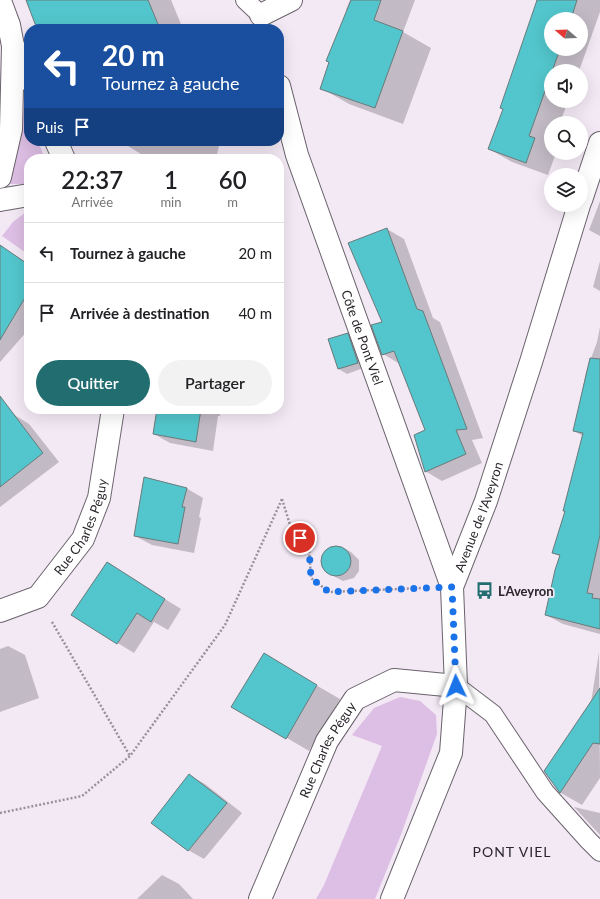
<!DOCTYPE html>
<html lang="fr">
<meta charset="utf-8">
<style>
:root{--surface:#fff;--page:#f2f2f2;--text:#202124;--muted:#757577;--line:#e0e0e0;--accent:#216d70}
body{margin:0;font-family:Lato,sans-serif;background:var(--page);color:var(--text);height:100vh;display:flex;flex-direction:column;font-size:15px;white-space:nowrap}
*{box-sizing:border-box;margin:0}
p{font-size:13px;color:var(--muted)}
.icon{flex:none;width:22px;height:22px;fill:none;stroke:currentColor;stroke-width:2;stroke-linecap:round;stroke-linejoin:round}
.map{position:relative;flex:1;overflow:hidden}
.side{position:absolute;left:24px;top:154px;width:260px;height:260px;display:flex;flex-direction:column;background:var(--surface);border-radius:16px;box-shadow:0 4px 16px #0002}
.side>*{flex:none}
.top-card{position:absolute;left:24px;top:24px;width:260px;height:122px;border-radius:16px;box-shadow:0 4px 16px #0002;background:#1a4fa0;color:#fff;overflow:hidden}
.needle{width:26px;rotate:289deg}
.controls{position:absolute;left:544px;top:12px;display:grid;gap:8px}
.controls a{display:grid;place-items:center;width:44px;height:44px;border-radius:50%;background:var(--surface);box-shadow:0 4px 16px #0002;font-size:20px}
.pin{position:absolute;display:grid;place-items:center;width:34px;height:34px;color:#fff;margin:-17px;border:2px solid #fff;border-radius:50%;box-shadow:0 1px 4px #0007}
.me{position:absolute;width:44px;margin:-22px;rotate:358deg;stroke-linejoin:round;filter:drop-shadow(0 0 3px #0008)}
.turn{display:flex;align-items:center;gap:14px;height:84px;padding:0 12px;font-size:18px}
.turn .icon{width:52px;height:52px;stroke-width:2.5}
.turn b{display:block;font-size:28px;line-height:34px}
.then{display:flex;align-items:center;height:38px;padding:0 12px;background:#0003;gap:8px;font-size:15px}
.eta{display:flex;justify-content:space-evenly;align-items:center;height:68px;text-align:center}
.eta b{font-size:24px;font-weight:600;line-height:28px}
.cta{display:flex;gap:8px;margin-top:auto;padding:8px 12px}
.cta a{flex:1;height:46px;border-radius:24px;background:var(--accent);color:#fff;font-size:16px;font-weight:600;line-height:46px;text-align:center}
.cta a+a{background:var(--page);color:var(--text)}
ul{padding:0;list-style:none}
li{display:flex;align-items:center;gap:12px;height:60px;padding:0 12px;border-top:1px solid var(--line)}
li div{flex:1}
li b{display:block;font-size:15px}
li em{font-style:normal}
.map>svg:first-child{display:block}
.green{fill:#ddbee4}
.shadow{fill:#0003;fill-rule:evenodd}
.building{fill:#52c6cc;stroke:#6a7a7b}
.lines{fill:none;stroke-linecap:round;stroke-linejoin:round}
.service-casing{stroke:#6a626c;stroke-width:20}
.minor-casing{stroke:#6a626c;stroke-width:24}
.tertiary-casing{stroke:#6a626c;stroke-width:24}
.secondary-casing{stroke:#6a626c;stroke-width:24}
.path{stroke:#98919a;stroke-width:2.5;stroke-dasharray:2 2;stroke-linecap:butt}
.service{stroke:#fff;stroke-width:18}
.minor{stroke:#fff;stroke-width:22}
.tertiary{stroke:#fff;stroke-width:22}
.secondary{stroke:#fff;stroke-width:22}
.route{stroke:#1a73e8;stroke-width:7;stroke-dasharray:0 12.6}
.labels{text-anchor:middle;stroke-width:3.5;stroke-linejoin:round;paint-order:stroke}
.street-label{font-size:13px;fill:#2a262b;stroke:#f3e9f5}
.poi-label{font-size:13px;font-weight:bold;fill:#2a262b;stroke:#f3e9f5;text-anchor:start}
.neighbourhood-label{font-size:14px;letter-spacing:1px;fill:#2a262b;stroke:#f3e9f5}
</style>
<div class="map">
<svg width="600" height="899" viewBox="0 0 600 899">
<rect width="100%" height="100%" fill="#f3e9f5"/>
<g class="green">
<path d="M 24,106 L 29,118 L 29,141 L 38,141 L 45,159 L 29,159 L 29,184 L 10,184 L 17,155 Z"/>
<path d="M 26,212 L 29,212 L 29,255 L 2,236 L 13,222 Z"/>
<path d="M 400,697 L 420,701 L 436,715 L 437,734 L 402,832 L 375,899 L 316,899 L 324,885 L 382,746 L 352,735 L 374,708 Z"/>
</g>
<g class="shadow">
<path d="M 26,0 L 171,0 L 183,29 L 38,29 Z"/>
<path d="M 350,0 L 415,0 L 403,32 L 431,48 L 403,124 L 349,104 L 321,88 L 347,11 L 346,10 Z"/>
<path d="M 538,0 L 600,0 L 600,12 L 579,71 L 551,71 L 551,101 L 568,101 L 560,123 L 551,123 L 551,153 L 556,153 L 548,175 L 512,162 L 489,149 L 504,109 ZM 551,19 L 581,19 L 581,49 L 551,49 Z"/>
<path d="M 129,141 L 220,141 L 216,159 L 149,159 L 128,146 Z"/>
<path d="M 600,201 L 600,236 L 589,230 Z"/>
<path d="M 387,229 L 404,239 L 433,318 L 440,322 L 483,438 L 472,440 L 482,463 L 442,481 L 425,471 L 427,431 L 400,364 L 383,354 Z"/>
<path d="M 9,252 L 29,264 L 29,329 L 0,362 L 0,265 Z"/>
<path d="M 600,261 L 600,291 L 593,287 Z"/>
<path d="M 600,327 L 600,634 L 563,624 L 546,615 L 561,557 L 553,553 L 566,511 L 583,436 L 574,431 L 586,372 L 597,342 Z"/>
<path d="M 347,334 L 356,339 L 366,367 L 347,374 L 339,369 Z"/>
<path d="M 158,409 L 221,409 L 220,416 L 218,416 L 213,451 L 170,443 L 154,434 Z"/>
<path d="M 13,414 L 29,424 L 59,462 L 0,507 L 0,424 Z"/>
<path d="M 186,488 L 203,498 L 199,517 L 201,518 L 194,553 L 152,545 L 135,536 Z"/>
<path d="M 330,547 L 342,547 L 351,552 L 359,560 L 359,571 L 354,578 L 343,581 L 326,572 L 322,562 L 324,555 Z"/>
<path d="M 123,573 L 181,609 L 168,630 L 154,622 L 134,653 L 72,615 Z"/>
<path d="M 8,646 L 25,655 L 39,698 L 0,712 L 0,649 Z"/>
<path d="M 599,652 L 600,778 L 582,805 L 561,793 L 545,771 L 591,702 Z"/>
<path d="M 264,655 L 340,699 L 309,751 L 233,706 Z"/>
<path d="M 189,775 L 205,784 L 242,813 L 204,859 L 188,850 Z"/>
<path d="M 574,807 L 600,813 L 600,835 Z"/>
<path d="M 162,875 L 179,884 L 193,899 L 137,899 Z"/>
</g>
<g class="building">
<path d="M 26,0 L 148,0 L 160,29 L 37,29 Z"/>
<path d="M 351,0 L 381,0 L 374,20 L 403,31 L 375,108 L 320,89 L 329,62 L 326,61 Z"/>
<path d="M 537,0 L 577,0 L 571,19 L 551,19 L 551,49 L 560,49 L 529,136 L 535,138 L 526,163 L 488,149 L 503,109 L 500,108 Z"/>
<path d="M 387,228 L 417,309 L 423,311 L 467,429 L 456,430 L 466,454 L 425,472 L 414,435 L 425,430 L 394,351 L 382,355 L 371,325 L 382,322 L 348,243 Z"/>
<path d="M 0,245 L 29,265 L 29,291 L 0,340 Z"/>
<path d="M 348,333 L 358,363 L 338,369 L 328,339 Z"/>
<path d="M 590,358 L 600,359 L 600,535 L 587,593 L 593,594 L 592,598 L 600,599 L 600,629 L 545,615 L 555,570 L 560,555 L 552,553 L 565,511 L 563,511 L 583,433 L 573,431 Z"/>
<path d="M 0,396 L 43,453 L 0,487 Z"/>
<path d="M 157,409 L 201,409 L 196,442 L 153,434 Z"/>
<path d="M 144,477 L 187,488 L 182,507 L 185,507 L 178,544 L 134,536 Z"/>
<circle cx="336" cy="561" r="15"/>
<path d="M 107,562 L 165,599 L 151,622 L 137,613 L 117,644 L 71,615 Z"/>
<path d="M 264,653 L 317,685 L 286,739 L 231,707 Z"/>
<path d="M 600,688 L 600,744 L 593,743 L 560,793 L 544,771 Z"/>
<path d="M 189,774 L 227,803 L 188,851 L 151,823 Z"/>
</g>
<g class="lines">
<defs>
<g id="service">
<path d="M 245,0 L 261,15"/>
<path d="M 456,686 L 493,714 L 545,792 L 589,841 L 600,852"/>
</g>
<g id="minor">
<path d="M 261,15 L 291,0"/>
<path d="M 13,46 L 29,80"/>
<path id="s1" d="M 279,86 L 297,155 L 452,587"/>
<path d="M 56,141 L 64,159"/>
<path d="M 0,200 L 29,195"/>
<path id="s2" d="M 0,611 L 38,597 L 83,539 L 99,498 L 113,409"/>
<path id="s3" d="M 260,899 L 327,741 L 355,699 L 394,680 L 456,686"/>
</g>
<g id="tertiary">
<path d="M 581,200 L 600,143"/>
<path id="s4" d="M 392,899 L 451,753 L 456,686 L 452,587 L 486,501 L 531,362 L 579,205"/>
</g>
<path id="secondary" d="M 0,1 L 9,25 L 13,46 L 11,129 L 0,177"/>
</defs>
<use href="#service" class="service-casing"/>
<use href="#minor" class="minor-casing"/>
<use href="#tertiary" class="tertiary-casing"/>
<use href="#secondary" class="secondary-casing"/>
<g class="path">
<path d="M 282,499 L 291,528 L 309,548 L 311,578 L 329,592 L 422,588"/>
<path d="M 52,622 L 130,756"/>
<path d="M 0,813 L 82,796 L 130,756 L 225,625 L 282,499"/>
</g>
<use href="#service" class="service"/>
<use href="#minor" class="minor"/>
<use href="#tertiary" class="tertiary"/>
<use href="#secondary" class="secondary"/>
</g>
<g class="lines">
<path class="route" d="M 300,538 L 309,548 L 311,578 L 329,592 L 452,587 L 456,686"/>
</g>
<defs>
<symbol id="bus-bare" viewBox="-9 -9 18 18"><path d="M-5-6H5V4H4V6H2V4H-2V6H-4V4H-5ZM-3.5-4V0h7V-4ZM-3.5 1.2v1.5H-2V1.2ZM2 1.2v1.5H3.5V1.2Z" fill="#216d70" stroke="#f3e9f5" stroke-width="2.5" paint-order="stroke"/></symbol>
</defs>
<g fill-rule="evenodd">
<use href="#bus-bare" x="472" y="578" width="25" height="25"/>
</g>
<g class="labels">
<g class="street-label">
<text dy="5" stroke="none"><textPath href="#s1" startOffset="265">Côte de Pont Viel</textPath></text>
<text dy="5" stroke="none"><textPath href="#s4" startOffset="399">Avenue de l'Aveyron</textPath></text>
<text dy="5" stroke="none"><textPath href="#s2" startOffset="124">Rue Charles Péguy</textPath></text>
<text dy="5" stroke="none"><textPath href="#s3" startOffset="164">Rue Charles Péguy</textPath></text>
</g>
<g class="poi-label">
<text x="498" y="596">L'Aveyron</text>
</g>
<g class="neighbourhood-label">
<text x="512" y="857">PONT VIEL</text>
</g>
</g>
</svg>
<div class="controls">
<a><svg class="needle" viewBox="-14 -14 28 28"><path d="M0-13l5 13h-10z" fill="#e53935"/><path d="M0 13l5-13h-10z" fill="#757577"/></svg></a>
<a><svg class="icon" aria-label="sound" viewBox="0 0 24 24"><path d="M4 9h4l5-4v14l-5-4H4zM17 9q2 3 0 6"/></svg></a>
<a><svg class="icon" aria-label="search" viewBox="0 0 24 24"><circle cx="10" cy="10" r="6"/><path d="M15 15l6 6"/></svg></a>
<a><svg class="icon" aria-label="layers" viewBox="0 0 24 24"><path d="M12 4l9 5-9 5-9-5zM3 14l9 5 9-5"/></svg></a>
</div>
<div class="pin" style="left:300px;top:538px;background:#d93025"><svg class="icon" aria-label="arrive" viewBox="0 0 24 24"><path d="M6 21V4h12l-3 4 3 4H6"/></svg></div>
<svg class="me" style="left:456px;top:686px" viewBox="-20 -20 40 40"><path d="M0-17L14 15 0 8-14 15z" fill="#1a73e8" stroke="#fff" stroke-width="4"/></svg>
<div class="top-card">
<div class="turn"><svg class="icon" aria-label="left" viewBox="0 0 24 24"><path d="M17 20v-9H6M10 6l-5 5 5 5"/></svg><div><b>20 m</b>Tournez à gauche</div></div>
<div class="then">Puis<svg class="icon" aria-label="arrive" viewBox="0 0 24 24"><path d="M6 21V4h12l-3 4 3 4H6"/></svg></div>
</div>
<section class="side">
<div class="eta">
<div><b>22:37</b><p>Arrivée</p></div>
<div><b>1</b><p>min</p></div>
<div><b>60</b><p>m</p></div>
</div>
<ul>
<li><svg class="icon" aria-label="left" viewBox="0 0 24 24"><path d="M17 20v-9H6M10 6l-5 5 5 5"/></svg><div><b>Tournez à gauche</b></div><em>20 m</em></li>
<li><svg class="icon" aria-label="arrive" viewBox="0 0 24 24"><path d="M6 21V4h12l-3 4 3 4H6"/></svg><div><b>Arrivée à destination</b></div><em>40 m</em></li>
</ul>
<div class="cta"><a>Quitter</a><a>Partager</a></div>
</section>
</div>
